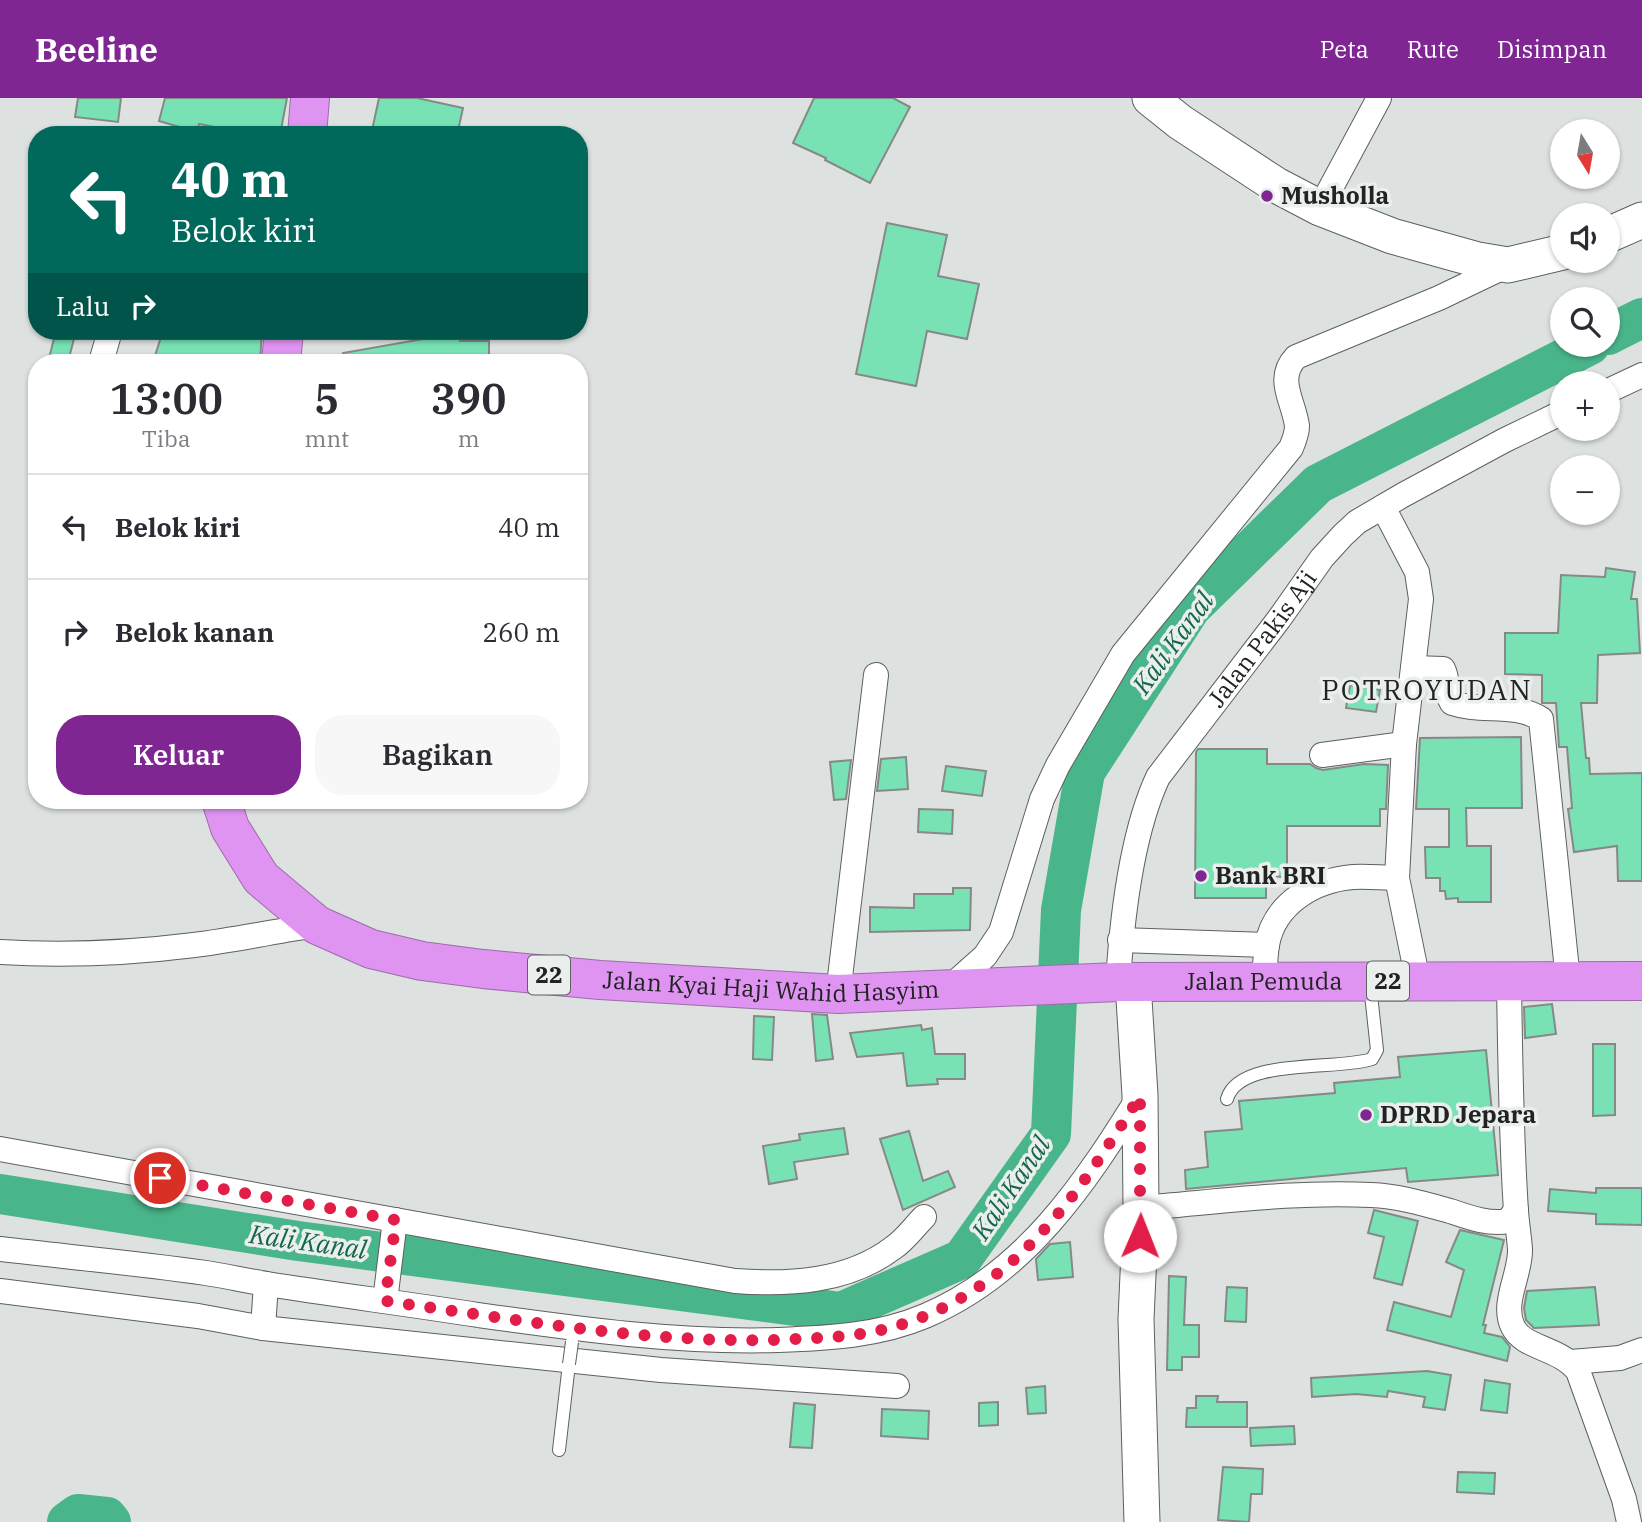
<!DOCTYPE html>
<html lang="id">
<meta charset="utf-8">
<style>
:root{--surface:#fff;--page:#f7f7f7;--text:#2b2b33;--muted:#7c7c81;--line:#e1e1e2;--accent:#7f2693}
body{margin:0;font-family:"IBM Plex Serif",serif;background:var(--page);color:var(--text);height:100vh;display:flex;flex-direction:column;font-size:26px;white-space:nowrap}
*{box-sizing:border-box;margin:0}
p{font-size:23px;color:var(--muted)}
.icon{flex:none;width:38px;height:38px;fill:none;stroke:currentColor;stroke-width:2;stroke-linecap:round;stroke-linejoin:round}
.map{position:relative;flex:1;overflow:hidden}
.panel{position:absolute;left:28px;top:256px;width:560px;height:455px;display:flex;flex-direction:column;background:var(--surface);border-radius:28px;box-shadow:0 2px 5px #0004}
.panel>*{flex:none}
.banner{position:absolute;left:28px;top:28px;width:560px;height:214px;border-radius:28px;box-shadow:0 2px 5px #0004;background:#00695c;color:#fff;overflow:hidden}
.needle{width:46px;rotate:169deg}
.buttons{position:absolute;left:1550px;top:21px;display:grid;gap:14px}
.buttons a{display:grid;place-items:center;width:70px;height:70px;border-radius:50%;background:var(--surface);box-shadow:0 2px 5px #0004;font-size:35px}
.pin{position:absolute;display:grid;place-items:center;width:60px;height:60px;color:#fff;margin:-30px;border:4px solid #fff;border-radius:50%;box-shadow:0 2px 7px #0007}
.me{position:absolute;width:77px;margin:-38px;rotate:1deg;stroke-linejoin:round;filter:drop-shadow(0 0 5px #0008)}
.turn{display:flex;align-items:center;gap:24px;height:147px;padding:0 28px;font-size:32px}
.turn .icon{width:91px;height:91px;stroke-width:2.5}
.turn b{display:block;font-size:49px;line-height:60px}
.then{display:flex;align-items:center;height:66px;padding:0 28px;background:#0003;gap:14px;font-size:26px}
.eta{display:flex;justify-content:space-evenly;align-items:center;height:119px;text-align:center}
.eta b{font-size:42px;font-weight:600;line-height:49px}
.cta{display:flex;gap:14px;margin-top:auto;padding:14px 28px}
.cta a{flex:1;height:80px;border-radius:28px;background:var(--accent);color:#fff;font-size:28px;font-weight:600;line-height:80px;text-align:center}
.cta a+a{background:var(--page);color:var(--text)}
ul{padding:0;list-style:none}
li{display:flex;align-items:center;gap:21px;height:105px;padding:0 28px;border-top:2px solid var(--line)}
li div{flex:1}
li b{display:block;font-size:26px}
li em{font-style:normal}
header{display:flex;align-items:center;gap:42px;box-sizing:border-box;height:98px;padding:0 35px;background:var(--accent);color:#fff}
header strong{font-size:33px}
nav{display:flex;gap:38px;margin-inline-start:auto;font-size:24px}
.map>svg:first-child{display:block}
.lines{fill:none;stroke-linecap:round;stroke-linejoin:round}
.river{stroke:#49b58a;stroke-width:40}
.building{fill:#79e2b5;stroke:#858987;stroke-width:2}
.lane-casing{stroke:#5c605e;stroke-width:14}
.street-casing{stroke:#5c605e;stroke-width:26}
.secondary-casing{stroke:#5c605e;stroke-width:37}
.highway-casing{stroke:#9c6ca9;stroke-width:40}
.lane{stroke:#fff;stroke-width:12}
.street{stroke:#fff;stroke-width:24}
.secondary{stroke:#fff;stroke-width:35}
.highway{stroke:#df94f2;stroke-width:38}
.lane-bridge-casing{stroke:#5c605e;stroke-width:14;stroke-linecap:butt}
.lane-bridge{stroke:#fff;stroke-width:12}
.route{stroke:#e11d48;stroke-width:12;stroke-dasharray:0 21.6}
.poi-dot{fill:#7f2693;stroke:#eaeeec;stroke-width:2.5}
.labels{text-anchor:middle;stroke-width:7;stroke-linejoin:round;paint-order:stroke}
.shield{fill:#eaeeec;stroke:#5d605f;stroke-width:2}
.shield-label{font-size:23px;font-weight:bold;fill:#212322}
.poi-label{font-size:24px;font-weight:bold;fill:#212322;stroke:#eaeeec;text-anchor:start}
.street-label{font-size:24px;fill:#212322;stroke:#eaeeec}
.water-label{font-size:26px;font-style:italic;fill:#16674a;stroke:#eaeeec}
.quarter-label{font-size:28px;letter-spacing:2px;fill:#212322;stroke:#eaeeec}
</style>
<header>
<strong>Beeline</strong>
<nav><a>Peta</a><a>Rute</a><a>Disimpan</a></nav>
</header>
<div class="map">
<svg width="1642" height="1424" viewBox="0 0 1642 1424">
<rect width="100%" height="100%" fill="#dde1df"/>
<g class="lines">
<g class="river">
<path d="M 1608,237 L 1642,220"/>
<path d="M 0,1096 L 298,1143 L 841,1214 L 962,1161 L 1051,1036 L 1061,812 L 1085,674 L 1191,510 L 1318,386 L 1590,247"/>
<path d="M 67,1424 L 78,1416 L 107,1419 L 111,1424"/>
</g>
</g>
<g class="building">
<path d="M 78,0 L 121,0 L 118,24 L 75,19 Z"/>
<path d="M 165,0 L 287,0 L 280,37 L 255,37 L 199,26 L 197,34 L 159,23 Z"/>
<path d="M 379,0 L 417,0 L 463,10 L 457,37 L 371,37 Z"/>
<path d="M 814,0 L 893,0 L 910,9 L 870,85 L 825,62 L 826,60 L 793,45 Z"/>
<path d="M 887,125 L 947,137 L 938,178 L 979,186 L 967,241 L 927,233 L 916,288 L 856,276 Z"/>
<path d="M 56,233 L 76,233 L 68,264 L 48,264 Z"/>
<path d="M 163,233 L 262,233 L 260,264 L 153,264 Z"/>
<path d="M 430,233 L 462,233 L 460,243 L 489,243 L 489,264 L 438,264 L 438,259 L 409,264 L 344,264 L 343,255 L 429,240 Z"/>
<path d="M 1606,470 L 1635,474 L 1631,501 L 1637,501 L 1640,555 L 1598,557 L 1597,605 L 1581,605 L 1586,660 L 1589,660 L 1590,676 L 1642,675 L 1642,783 L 1618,783 L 1617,748 L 1574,754 L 1568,711 L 1572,710 L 1567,649 L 1559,649 L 1556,605 L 1542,605 L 1542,577 L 1505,576 L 1505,535 L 1558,535 L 1561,477 L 1605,479 Z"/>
<path d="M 1350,587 L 1380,592 L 1376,614 L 1346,610 Z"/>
<path d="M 1521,639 L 1522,710 L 1466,710 L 1467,748 L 1491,748 L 1491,804 L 1458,804 L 1458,800 L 1446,801 L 1445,793 L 1440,793 L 1440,780 L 1426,780 L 1425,749 L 1449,749 L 1449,711 L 1416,711 L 1420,640 Z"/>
<path d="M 1198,651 L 1267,651 L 1267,666 L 1310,666 L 1316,670 L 1323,672 L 1364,666 L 1388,667 L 1386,711 L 1380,711 L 1380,728 L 1287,728 L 1287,779 L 1266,778 L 1266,800 L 1195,800 L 1196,654 Z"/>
<path d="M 906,659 L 908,691 L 877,693 L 881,661 Z"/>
<path d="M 851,662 L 846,701 L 834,702 L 830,664 Z"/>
<path d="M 946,668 L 986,673 L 982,698 L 942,693 Z"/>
<path d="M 919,711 L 953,712 L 952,736 L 918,734 Z"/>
<path d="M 953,790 L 971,790 L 970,832 L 870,834 L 870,809 L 914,810 L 914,796 L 953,796 Z"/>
<path d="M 1552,906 L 1556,936 L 1525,940 L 1524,909 Z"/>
<path d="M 812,916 L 827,917 L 833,961 L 816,963 Z"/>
<path d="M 754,918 L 774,919 L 772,962 L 753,961 Z"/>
<path d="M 921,927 L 922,932 L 932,930 L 935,956 L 965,956 L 965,981 L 937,981 L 938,986 L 907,988 L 903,955 L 857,959 L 850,935 Z"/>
<path d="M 1593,946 L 1615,946 L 1615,1017 L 1593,1018 Z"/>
<path d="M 1486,952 L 1498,1077 L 1408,1084 L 1406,1070 L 1186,1091 L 1185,1072 L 1208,1069 L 1205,1034 L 1242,1031 L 1239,1003 L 1335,995 L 1334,985 L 1400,979 L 1398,959 Z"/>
<path d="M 844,1030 L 848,1056 L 794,1064 L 797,1081 L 769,1086 L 763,1048 L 800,1042 L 799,1036 Z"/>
<path d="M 909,1033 L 923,1083 L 948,1073 L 955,1089 L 903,1112 L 880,1041 Z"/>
<path d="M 1596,1090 L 1642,1090 L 1642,1127 L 1596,1126 L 1596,1116 L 1548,1113 L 1550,1091 L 1596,1095 Z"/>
<path d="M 1374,1112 L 1418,1123 L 1402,1187 L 1374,1180 L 1384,1139 L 1368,1135 Z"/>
<path d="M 1460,1132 L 1504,1142 L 1483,1227 L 1486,1227 L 1484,1235 L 1502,1239 L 1510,1249 L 1507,1263 L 1387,1232 L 1394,1204 L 1451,1219 L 1464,1172 L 1446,1164 Z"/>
<path d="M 1070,1144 L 1073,1179 L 1038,1182 L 1036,1161 L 1050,1146 Z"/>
<path d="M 1169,1178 L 1186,1179 L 1184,1227 L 1199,1227 L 1199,1259 L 1182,1259 L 1182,1272 L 1167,1272 Z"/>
<path d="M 1227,1189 L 1247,1190 L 1246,1224 L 1225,1223 Z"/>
<path d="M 1595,1189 L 1599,1227 L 1534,1230 L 1526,1222 L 1524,1210 L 1527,1193 Z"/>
<path d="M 1427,1273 L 1451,1277 L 1445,1312 L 1423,1309 L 1425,1299 L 1388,1293 L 1387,1299 L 1356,1296 L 1312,1299 L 1311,1280 Z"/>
<path d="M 1485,1282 L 1510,1286 L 1507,1315 L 1481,1312 Z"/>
<path d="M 1045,1288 L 1046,1315 L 1028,1316 L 1026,1290 Z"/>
<path d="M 1196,1298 L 1218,1298 L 1217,1304 L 1247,1304 L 1247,1329 L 1186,1329 L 1187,1310 L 1196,1310 Z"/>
<path d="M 998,1304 L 998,1327 L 979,1328 L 979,1305 Z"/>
<path d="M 794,1305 L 815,1307 L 812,1350 L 790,1349 Z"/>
<path d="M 882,1311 L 929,1313 L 928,1341 L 881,1338 Z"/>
<path d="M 1294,1328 L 1295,1346 L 1251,1348 L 1250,1330 Z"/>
<path d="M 1223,1369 L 1263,1371 L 1262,1396 L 1251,1396 L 1249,1424 L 1218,1422 Z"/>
<path d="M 1458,1374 L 1495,1375 L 1494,1396 L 1457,1394 Z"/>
</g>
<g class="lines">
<defs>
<g id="lane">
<path d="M 1227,1001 C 1239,959 1337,973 1372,961 L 1377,952 L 1370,887"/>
<path d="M 559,1352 L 569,1266"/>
</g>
<g id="street">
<path d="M 1320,110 L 1379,0"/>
<path d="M 101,264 L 110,233"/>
<path d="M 1608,293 L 1642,277"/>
<path d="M 1383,409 L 1417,474 L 1421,501 L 1404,646"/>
<path d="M 1413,570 L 1443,571 C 1449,582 1444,592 1452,605 C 1481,615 1515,604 1541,621 L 1568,882"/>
<path d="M 1322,657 L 1404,646 L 1397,780 L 1418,883"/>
<path d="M 1120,842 L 1267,847"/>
<path d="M 0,854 C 65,858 130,855 194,847 C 235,842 276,833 317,827"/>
<path d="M 1509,882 C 1510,959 1511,1037 1516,1113 C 1517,1126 1519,1138 1520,1151 C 1521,1176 1501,1205 1513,1229 C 1524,1251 1559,1249 1578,1273 L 1624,1401 L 1629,1424"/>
<path id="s1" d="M 1118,884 C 1122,820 1131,737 1158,679 L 1279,521 L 1322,460 L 1343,437 L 1357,424 L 1403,397 L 1505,342 L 1563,314"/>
<path d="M 1264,885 C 1265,873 1265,859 1267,847 C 1274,806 1314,782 1353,779 C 1368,778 1382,780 1397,780"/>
<path d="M 949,890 L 985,858 L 1001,834 L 1042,701 L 1058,667 L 1123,556 L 1291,350 C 1294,343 1297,336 1297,328 C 1294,303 1275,281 1296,259 L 1439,200 L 1508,167"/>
<path d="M 838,896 L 876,577"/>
<path d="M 0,1051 L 735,1183 C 789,1187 848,1184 893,1150 C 905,1142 914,1129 924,1119"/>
<path d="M 1141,1110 C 1217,1104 1295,1093 1371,1097 C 1398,1098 1425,1106 1450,1113 C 1468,1119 1489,1127 1508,1123 L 1516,1112"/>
<path d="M 0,1151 C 68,1159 137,1165 206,1175 C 226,1178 247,1183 267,1186 C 337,1197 408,1206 478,1217 C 578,1231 677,1245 778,1242 C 828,1240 878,1238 925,1218 C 1025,1176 1085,1086 1140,997"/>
<path d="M 0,1193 L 198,1218 L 263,1230 L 266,1186"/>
<path d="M 385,1203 L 395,1122"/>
<path d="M 263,1230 L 661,1272 L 897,1288"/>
<path d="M 1571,1264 L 1620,1260 L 1642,1252"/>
</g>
<g id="secondary">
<path d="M 1150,0 L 1180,24 L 1276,87 L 1320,110 L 1392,138 L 1478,162 L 1508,167 L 1563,154"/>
<path d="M 1608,137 L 1642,122"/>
<path d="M 1133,885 L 1140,997 L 1141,1110 L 1136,1221 L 1142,1424"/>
</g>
<g id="highway">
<path d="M 307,37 L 310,0"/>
<path d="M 281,264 L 284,233"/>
<path id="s2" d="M 221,702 L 230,730 L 261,780 L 317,827 L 371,851 L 422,863 L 483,871 L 600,882 L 838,896 L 1118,884 L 1642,883"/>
</g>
</defs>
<use href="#lane" class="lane-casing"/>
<use href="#street" class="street-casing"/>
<use href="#secondary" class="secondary-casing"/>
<use href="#highway" class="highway-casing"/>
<use href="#lane" class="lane"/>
<use href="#street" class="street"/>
<use href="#secondary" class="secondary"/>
<use href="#highway" class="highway"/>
<defs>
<path id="lane-bridge" d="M 569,1266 L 572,1244"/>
</defs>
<use href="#lane-bridge" class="lane-bridge-casing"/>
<use href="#lane-bridge" class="lane-bridge"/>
</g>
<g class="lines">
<path class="route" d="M 160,1080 L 396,1122 L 385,1203 C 514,1221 644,1245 775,1242 C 816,1240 856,1240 896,1228 C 933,1218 968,1198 998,1175 C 1059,1127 1100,1061 1140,998 L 1140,1138"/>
</g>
<g class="poi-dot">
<circle cx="1267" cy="98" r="7"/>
<circle cx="1201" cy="778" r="7"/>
<circle cx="1366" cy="1017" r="7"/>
</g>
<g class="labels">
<g class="shield">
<rect x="528" y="857.5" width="42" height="39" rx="5"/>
<rect x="1367" y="863.5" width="42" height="39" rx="5"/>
</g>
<g class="shield-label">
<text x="549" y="885">22</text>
<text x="1388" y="891">22</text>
</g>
<g class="poi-label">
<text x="1281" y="106">Musholla</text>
<text x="1215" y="786">Bank BRI</text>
<text x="1380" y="1025">DPRD Jepara</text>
</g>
<g class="street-label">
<text dy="8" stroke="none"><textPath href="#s1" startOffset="383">Jalan Pakis Aji</textPath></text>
<text dy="8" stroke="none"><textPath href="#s2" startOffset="1116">Jalan Pemuda</textPath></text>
<text dy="8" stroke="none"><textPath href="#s2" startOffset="623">Jalan Kyai Haji Wahid Hasyim</textPath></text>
</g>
<g class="water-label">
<text transform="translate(1173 545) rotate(-54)" y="9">Kali Kanal</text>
<text transform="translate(1011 1090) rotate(-56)" y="9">Kali Kanal</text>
<text transform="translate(308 1144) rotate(8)" y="9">Kali Kanal</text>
</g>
<g class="quarter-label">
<text x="1427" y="602">POTROYUDAN</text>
</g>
</g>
</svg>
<div class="buttons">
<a><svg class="needle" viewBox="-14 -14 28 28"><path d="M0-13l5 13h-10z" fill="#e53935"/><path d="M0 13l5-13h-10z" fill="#7c7c81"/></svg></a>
<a><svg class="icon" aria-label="sound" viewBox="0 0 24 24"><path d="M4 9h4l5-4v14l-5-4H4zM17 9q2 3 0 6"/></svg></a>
<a><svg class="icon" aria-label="search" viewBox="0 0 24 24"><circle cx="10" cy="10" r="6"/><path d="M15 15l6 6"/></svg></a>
<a>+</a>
<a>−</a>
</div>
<div class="pin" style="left:160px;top:1080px;background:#d93025"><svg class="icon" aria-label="arrive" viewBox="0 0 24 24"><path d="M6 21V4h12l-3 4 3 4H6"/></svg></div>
<svg class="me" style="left:1140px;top:1138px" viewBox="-20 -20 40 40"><circle r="19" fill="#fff"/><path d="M0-13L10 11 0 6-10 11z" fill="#e11d48"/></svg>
<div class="banner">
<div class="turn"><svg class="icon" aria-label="left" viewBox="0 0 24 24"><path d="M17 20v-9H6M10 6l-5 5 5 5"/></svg><div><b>40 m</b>Belok kiri</div></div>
<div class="then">Lalu<svg class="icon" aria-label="right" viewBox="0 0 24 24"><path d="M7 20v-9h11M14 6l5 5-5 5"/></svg></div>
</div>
<section class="panel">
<div class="eta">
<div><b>13:00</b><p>Tiba</p></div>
<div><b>5</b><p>mnt</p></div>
<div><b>390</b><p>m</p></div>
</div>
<ul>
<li><svg class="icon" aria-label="left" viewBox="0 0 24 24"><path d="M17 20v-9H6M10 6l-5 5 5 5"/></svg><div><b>Belok kiri</b></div><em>40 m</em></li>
<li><svg class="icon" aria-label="right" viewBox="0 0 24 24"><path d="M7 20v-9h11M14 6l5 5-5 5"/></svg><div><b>Belok kanan</b></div><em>260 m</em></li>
</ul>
<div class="cta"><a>Keluar</a><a>Bagikan</a></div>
</section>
</div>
